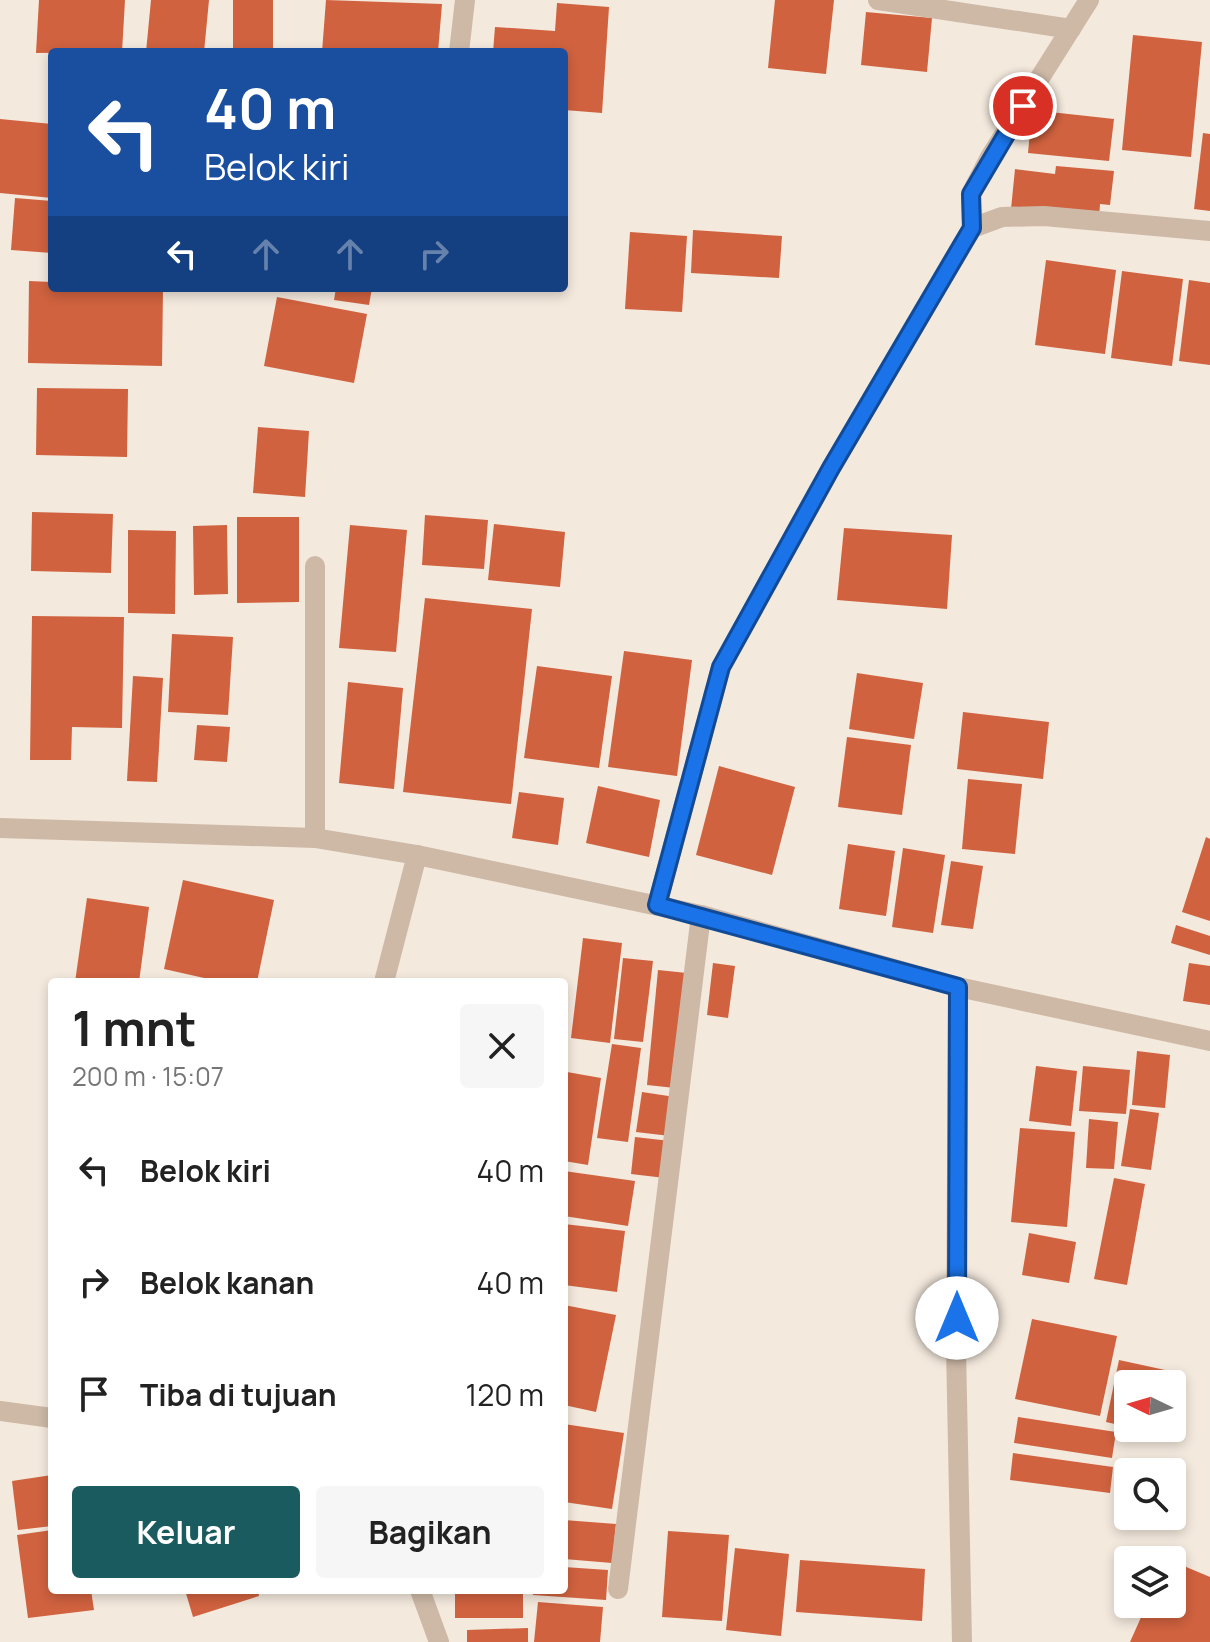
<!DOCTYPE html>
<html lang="id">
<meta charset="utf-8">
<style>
:root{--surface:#fff;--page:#f6f6f6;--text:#222;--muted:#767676;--accent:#1a5b5f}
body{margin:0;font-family:Manrope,sans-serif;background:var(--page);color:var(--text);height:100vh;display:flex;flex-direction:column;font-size:30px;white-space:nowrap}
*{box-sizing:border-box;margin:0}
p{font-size:26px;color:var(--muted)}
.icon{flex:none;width:44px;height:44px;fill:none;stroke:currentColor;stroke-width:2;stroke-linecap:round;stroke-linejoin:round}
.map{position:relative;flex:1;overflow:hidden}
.panel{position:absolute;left:48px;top:978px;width:520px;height:616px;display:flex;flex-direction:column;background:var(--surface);border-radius:8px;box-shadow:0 4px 12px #0003}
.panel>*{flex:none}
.top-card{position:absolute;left:48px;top:48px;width:520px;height:244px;border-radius:8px;box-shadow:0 4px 12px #0003;background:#1a4fa0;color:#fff;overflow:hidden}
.needle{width:52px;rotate:275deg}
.controls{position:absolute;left:1114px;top:1370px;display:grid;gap:16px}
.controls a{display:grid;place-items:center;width:72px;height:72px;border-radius:8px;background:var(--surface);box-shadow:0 4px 12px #0003;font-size:40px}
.pin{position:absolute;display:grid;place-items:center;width:68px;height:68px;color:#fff;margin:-34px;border:4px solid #fff;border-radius:50%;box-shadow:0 2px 8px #0007}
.me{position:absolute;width:88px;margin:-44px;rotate:0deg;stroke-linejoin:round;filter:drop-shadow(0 0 6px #0008)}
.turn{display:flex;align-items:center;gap:28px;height:168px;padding:0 24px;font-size:36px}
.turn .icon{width:104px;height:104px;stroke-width:2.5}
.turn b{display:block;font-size:56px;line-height:68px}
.lanes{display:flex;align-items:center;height:76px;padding:0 24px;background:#0003;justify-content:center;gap:40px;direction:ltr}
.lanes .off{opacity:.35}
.round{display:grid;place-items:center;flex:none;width:84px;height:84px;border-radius:8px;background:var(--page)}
.overview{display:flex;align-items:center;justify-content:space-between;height:136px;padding:0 24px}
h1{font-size:48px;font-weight:700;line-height:60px}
.button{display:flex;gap:16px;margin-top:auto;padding:16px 24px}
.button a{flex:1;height:92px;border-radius:8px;background:var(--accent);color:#fff;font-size:32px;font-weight:700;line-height:92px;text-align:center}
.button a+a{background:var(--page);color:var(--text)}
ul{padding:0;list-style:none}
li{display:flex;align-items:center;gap:24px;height:112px;padding:0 24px}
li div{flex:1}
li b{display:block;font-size:30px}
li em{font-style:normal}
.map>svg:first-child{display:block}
.building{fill:#d0623f}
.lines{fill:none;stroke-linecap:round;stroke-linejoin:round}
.minor{stroke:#ceb9a7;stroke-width:20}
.route-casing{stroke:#114b97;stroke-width:20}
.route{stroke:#1a73e8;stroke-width:14}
</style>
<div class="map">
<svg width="1210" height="1642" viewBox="0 0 1210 1642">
<rect width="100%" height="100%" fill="#f4e9dd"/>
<g class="building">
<path d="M 39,0 L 125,0 L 122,52 L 36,53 Z"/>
<path d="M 151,0 L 209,0 L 204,52 L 146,52 Z"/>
<rect x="233" y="0" width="40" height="52"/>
<path d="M 326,0 L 442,4 L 438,52 L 322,52 Z"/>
<path d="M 775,0 L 834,0 L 826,74 L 768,68 Z"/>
<path d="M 557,3 L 609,7 L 602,113 L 564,110 L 564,52 L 493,52 L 495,27 L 555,31 Z"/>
<path d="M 866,12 L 932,18 L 927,72 L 861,65 Z"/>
<path d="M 1133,35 L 1202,42 L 1191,157 L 1122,150 Z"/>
<path d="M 1032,110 L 1114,119 L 1109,161 L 1028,153 Z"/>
<path d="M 0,119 L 52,124 L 52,198 L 0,193 Z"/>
<path d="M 1203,133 L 1210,134 L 1210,211 L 1194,209 Z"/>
<path d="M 1056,166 L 1114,171 L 1110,205 L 1100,204 L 1099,218 L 1011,209 L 1015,169 L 1055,174 Z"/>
<path d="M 15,198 L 52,201 L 52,253 L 11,250 Z"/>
<path d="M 693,230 L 782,236 L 779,278 L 691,273 Z"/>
<path d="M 630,232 L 687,236 L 682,312 L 625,309 Z"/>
<path d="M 1046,260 L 1116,270 L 1105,354 L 1035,345 Z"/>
<path d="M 1122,271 L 1183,279 L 1172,366 L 1111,358 Z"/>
<path d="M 1189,280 L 1210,283 L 1210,365 L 1179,361 Z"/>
<path d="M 29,281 L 52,282 L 52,288 L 163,288 L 162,366 L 28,363 Z"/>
<path d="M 336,288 L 372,288 L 369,305 L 334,300 Z"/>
<path d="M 277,297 L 367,314 L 354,383 L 264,366 Z"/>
<path d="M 37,388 L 128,389 L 127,457 L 36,455 Z"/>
<path d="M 258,427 L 309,431 L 305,497 L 253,493 Z"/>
<path d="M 32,512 L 113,514 L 111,573 L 31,571 Z"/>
<path d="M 425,515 L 488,520 L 484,569 L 422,565 Z"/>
<path d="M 237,517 L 299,517 L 299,602 L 237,603 Z"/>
<path d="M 494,524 L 565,532 L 560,587 L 488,580 Z"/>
<path d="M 227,525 L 228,594 L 194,595 L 193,526 Z"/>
<path d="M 350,525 L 407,530 L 396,652 L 339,648 Z"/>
<path d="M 844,528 L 952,535 L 947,609 L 837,600 Z"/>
<path d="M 128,530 L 176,531 L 175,614 L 128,613 Z"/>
<path d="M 425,598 L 532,609 L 511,804 L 403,792 Z"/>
<path d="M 32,616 L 124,617 L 122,728 L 72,727 L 71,760 L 30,760 Z"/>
<path d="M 172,634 L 233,637 L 228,715 L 168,712 Z"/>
<path d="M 624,651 L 692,660 L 677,776 L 608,767 Z"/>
<path d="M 537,666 L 612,676 L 599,768 L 524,758 Z"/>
<path d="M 857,673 L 923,683 L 914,739 L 849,729 Z"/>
<path d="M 133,676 L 163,678 L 157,782 L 127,781 Z"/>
<path d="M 348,682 L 403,688 L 394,789 L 339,783 Z"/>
<path d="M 963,712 L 1049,722 L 1043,779 L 957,769 Z"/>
<path d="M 197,725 L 230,727 L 227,762 L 194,760 Z"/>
<path d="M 847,737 L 911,745 L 902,815 L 838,807 Z"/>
<path d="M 719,766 L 795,787 L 772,875 L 696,855 Z"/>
<path d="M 968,779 L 1022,784 L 1015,854 L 962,849 Z"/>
<path d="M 598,786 L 660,800 L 649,857 L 586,843 Z"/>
<path d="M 519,792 L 564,798 L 558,845 L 512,838 Z"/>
<path d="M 1206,837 L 1210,839 L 1210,921 L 1182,912 Z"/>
<path d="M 848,844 L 895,851 L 886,916 L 839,909 Z"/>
<path d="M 903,848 L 945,855 L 933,933 L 892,927 Z"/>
<path d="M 951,861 L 983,866 L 973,929 L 941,925 Z"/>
<path d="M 183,880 L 274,900 L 257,982 L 222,982 L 164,969 Z"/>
<path d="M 87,898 L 149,907 L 139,982 L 75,982 Z"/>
<path d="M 1176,925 L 1210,936 L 1210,955 L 1171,943 Z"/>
<path d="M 583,938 L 622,943 L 610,1043 L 571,1038 Z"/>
<path d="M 623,958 L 653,961 L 643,1042 L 614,1039 Z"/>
<path d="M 713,963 L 735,966 L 728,1018 L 707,1015 Z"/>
<path d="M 1189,963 L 1210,966 L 1210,1005 L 1183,1001 Z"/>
<path d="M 658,970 L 687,973 L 675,1088 L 647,1085 Z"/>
<path d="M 612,1044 L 641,1048 L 628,1142 L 597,1138 Z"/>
<path d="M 1137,1051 L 1170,1055 L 1165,1108 L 1132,1105 Z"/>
<path d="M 1036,1066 L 1077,1071 L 1071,1126 L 1029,1121 Z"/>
<path d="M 1083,1066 L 1130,1070 L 1126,1114 L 1079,1111 Z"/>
<path d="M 567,1072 L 601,1078 L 588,1165 L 564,1161 Z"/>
<path d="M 642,1092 L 675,1097 L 670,1136 L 636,1132 Z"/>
<path d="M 1130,1109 L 1159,1113 L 1151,1170 L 1121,1166 Z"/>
<path d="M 1089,1119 L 1118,1122 L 1114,1169 L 1086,1168 Z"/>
<path d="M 1020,1128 L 1075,1132 L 1067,1227 L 1011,1222 Z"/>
<path d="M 635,1137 L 670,1141 L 665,1178 L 631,1174 Z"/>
<path d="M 564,1171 L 635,1181 L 628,1226 L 564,1216 Z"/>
<path d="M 1114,1178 L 1145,1184 L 1127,1285 L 1094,1279 Z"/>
<path d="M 564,1224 L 625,1231 L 617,1292 L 564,1285 Z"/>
<path d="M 1029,1233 L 1076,1242 L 1069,1283 L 1022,1275 Z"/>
<path d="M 564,1305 L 616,1315 L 596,1412 L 564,1405 Z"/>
<path d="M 1032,1319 L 1117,1336 L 1100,1416 L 1015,1399 Z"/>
<path d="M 1119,1360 L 1179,1373 L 1173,1401 L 1172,1384 L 1128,1384 L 1128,1427 L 1106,1422 Z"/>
<path d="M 1018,1417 L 1116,1432 L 1112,1458 L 1014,1443 Z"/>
<path d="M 564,1424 L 624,1433 L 612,1509 L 564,1502 Z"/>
<path d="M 1140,1428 L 1167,1428 L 1166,1435 Z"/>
<path d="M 1013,1453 L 1113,1467 L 1110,1493 L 1010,1480 Z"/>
<path d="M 52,1475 L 52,1526 L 18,1530 L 12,1481 Z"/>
<path d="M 564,1520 L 616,1524 L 612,1563 L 564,1559 Z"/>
<path d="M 52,1530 L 52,1590 L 91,1590 L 94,1610 L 28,1618 L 17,1535 Z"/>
<path d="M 668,1531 L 729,1535 L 722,1621 L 662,1617 Z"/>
<path d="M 735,1548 L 789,1554 L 781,1636 L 726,1630 Z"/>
<path d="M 800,1560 L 925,1569 L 922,1621 L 796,1612 Z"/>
<path d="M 1172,1561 L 1210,1577 L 1210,1642 L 1130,1642 L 1147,1604 L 1172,1604 Z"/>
<path d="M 564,1567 L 608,1570 L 606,1600 L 533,1595 L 533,1590 L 564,1590 Z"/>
<path d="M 185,1590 L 258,1590 L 259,1596 L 193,1617 Z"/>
<rect x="455" y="1590" width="68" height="28"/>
<path d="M 538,1602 L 603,1607 L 600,1642 L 534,1642 Z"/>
<path d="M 528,1628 L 528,1642 L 467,1642 L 467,1630 Z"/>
</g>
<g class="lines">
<g class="minor">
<path d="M 878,0 L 1071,29"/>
<path d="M 459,52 L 465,0"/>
<path d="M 972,228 L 1002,217 L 1044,216 L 1210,231"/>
<path d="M 315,566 L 315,838"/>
<path d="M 0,828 L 315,838 L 417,855 L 701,915 L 958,987 L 1210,1041"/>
<path d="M 657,905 L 721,667 L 831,468 L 972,228 L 971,194 L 990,157 L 1089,0"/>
<path d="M 384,982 L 417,855"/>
<path d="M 958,987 L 956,1348 L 962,1642"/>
<path d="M 0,1411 L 52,1418"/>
<path d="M 618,1589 L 701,915"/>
<path d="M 420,1590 L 439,1642"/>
</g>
</g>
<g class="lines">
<defs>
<path id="route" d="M 957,1318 L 958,987 L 657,905 L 721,667 L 831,468 L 972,228 L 971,194 L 1023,106"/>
</defs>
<use href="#route" class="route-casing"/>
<use href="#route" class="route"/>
</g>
</svg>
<div class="controls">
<a><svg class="needle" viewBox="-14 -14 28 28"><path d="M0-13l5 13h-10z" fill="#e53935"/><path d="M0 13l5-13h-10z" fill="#767676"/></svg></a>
<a><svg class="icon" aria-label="search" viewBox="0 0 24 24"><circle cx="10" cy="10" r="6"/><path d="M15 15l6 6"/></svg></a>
<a><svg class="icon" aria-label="layers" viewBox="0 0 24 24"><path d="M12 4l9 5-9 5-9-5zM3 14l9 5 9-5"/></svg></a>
</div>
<div class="pin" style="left:1023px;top:106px;background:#d93025"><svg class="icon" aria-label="arrive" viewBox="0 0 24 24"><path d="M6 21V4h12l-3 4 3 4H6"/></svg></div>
<svg class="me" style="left:957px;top:1318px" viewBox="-20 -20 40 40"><circle r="19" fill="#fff"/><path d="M0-13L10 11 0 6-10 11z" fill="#1a73e8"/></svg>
<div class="top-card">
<div class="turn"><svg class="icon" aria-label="left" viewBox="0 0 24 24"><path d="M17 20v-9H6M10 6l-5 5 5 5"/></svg><div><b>40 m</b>Belok kiri</div></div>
<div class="lanes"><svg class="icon" aria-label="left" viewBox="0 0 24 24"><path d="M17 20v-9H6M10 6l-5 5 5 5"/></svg><svg class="icon off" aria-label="ahead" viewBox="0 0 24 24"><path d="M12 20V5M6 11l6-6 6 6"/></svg><svg class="icon off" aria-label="ahead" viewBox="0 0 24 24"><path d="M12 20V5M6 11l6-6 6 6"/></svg><svg class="icon off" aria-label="right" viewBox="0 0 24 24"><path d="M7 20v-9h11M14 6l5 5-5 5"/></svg></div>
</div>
<section class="panel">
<div class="overview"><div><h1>1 mnt</h1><p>200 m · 15:07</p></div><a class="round"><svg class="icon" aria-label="close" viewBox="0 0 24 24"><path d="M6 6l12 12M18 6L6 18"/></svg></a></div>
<ul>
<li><svg class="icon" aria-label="left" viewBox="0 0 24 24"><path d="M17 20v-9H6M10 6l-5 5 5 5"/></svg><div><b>Belok kiri</b></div><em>40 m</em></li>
<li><svg class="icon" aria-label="right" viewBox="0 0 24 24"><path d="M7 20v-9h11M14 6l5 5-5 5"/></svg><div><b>Belok kanan</b></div><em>40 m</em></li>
<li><svg class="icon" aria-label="arrive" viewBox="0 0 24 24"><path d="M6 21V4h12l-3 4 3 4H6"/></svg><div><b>Tiba di tujuan</b></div><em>120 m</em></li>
</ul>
<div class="button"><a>Keluar</a><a>Bagikan</a></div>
</section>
</div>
